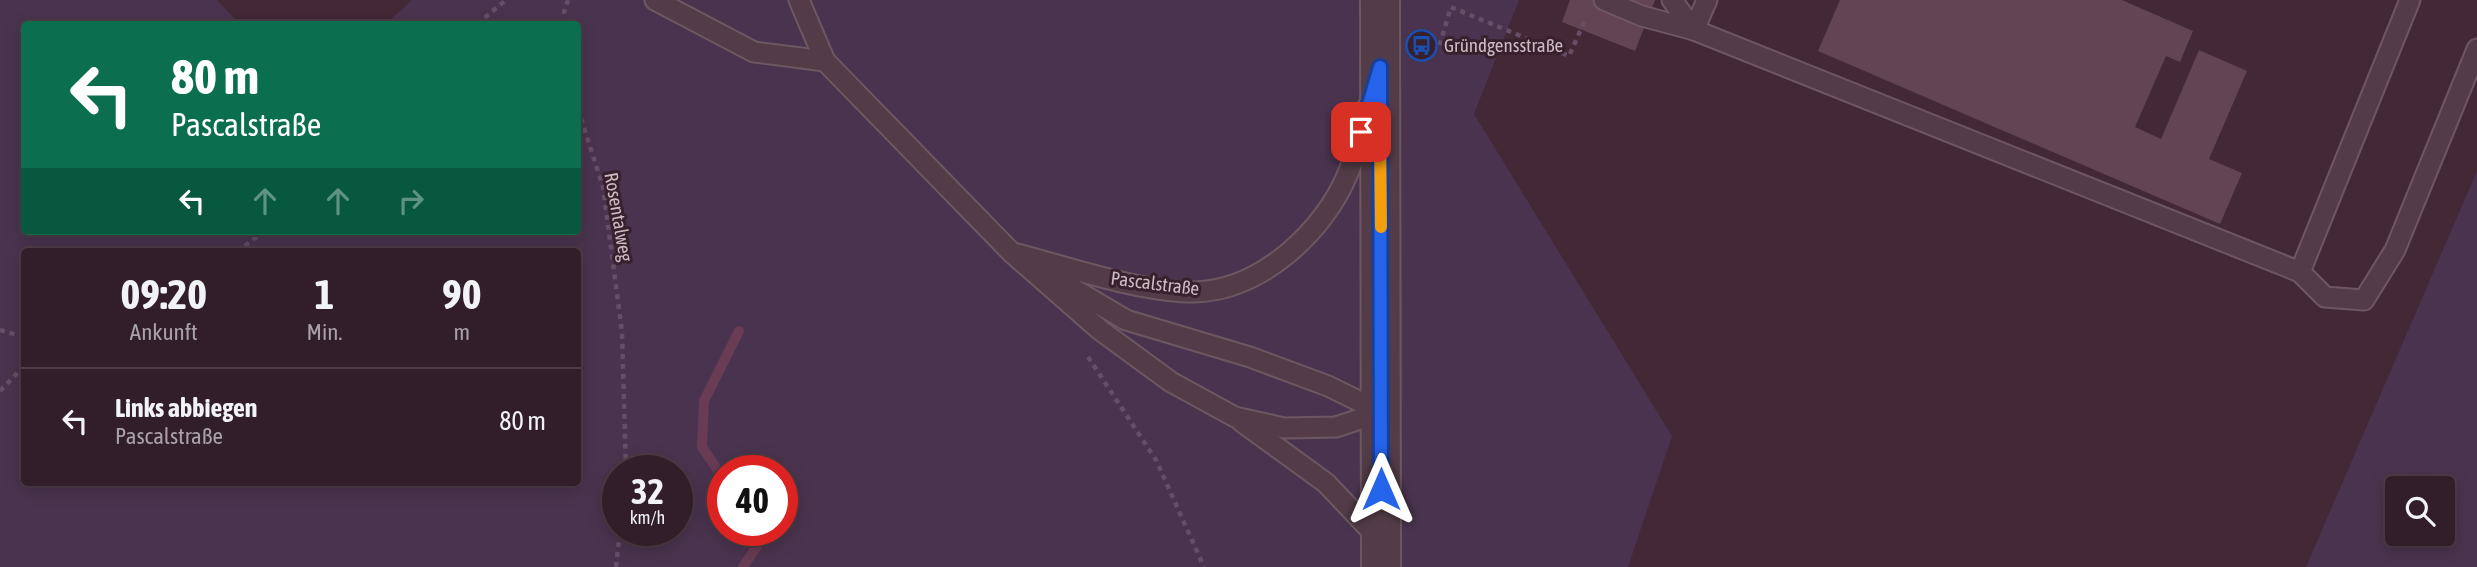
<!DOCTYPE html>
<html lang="de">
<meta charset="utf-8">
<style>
:root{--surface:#321e28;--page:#3a2730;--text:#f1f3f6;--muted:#a8a2a8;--line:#4d3c45}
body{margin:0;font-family:"Asap Condensed",sans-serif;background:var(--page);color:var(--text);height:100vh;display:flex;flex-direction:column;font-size:26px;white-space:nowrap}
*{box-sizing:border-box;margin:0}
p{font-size:23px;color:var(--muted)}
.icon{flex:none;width:38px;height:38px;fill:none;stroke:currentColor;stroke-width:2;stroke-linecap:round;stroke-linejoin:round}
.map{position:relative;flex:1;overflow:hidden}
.details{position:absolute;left:21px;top:248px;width:560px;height:238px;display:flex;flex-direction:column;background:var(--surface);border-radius:7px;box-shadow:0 4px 18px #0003,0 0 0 2px var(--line)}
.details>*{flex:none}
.banner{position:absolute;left:21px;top:21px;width:560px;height:214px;border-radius:7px;box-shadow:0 4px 18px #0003,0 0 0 2px var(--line);background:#0b6e4f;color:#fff;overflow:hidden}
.buttons{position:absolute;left:2385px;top:476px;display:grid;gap:14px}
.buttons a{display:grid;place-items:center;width:70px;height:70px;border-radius:7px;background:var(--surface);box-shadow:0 4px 18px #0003,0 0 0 2px var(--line);font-size:35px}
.speed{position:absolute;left:602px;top:455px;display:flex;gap:14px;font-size:35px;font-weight:700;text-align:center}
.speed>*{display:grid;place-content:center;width:91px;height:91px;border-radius:50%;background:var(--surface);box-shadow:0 4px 18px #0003,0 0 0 2px var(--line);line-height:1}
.speed small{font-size:18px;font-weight:400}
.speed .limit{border:10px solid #d22;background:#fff;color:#111}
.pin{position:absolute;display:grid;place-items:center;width:60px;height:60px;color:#fff;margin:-30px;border-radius:14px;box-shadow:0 4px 10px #0006}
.me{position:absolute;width:77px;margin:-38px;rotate:0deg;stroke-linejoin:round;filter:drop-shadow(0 0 5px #0008)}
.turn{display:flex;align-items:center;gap:24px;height:147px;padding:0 35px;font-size:32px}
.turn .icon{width:91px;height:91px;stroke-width:2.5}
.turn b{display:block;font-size:49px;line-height:60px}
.lanes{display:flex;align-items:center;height:66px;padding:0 35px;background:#0003;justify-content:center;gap:35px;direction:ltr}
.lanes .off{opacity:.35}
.eta{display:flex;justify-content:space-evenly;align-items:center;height:119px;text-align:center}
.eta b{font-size:42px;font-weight:700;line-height:49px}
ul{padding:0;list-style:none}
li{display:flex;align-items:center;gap:21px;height:105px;padding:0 35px;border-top:2px solid var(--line)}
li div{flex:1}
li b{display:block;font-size:26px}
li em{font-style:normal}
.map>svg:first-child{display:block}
.green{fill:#4a334e;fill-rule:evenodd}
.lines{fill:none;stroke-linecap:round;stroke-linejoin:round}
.stream{stroke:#693c53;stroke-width:10}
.building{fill:#634453}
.service-casing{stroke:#6d5862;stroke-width:23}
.tertiary-casing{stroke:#6d5862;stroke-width:42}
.path{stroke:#664f66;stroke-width:4.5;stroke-dasharray:5 5;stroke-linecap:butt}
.service{stroke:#533c47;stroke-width:19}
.tertiary{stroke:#533c47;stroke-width:38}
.route-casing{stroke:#184099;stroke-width:18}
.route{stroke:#2563eb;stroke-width:12}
.slow{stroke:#f59e0b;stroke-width:12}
.labels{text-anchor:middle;stroke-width:6;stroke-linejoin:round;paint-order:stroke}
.poi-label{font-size:19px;fill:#ccbac2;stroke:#38212c;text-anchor:start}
.street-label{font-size:19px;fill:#ccbac2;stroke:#38212c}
</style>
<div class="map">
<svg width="2477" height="567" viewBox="0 0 2477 567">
<rect width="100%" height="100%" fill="#432836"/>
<g class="green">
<path d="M 0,0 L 217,0 L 240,24 L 24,24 L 24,231 L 578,231 L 578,24 L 386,24 L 412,0 L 1519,0 L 1474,114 L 1672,436 L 1628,567 L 0,567 ZM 24,252 L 578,252 L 578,483 L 24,483 ZM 618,471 L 677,471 L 677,530 L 618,530 ZM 723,471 L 782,471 L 782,530 L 723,530 Z"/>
<path d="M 2477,171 L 2477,567 L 2306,567 ZM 2443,488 L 2443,534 L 2398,534 L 2398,488 Z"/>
</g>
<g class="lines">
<g class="stream">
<path d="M 723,478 L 702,447 L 704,401 L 739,331"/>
<path d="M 743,567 L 763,537 L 759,530"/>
</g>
</g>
<g class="building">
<path d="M 1570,0 L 1655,0 L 1635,51 L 1562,22 Z"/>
<path d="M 1840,0 L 2122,0 L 2193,31 L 2180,62 L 2166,56 L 2135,127 L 2161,139 L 2199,50 L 2247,71 L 2209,159 L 2242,173 L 2220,224 L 1818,51 Z"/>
</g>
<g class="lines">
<defs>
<g id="service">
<path d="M 655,0 L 754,52 L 825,61"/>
<path d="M 799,0 L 825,61 L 1012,253 L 1100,330 L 1171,382 L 1235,417 L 1284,428 L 1336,427 L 1381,412"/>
<path d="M 1604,0 L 1642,16 L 1694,30 L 2300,272 L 2410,0"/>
<path d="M 1672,0 L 1694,30"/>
<path d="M 1694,30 L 1707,0"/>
<path d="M 1017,254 C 1068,267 1143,293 1195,292 C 1261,290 1324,232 1348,173 C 1357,152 1362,128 1368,106"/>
<path d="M 2300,272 L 2325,297 L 2364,300 L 2395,250 L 2477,49"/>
<path d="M 1055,278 L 1126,320 L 1250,357 L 1328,386 L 1381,412"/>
<path d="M 1242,422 L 1326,483 L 1378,538"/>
</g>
<path id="tertiary" d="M 1380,0 L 1381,567"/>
</defs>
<use href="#service" class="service-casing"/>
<use href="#tertiary" class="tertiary-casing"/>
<g class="path">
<path d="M 477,24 L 506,0"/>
<path d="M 565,24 L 564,12 L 568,0"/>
<path d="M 1421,45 L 1439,47 L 1451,7 L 1569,56 L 1586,18"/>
<path d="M 578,109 L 603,187 L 622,332 L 626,471"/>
<path d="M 237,252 L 264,231"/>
<path d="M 0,330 L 24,337"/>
<path d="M 1088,357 L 1156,460 L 1204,567"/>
<path d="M 0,391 L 24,366"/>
<path d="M 616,567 L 620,530"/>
</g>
<use href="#service" class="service"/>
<use href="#tertiary" class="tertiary"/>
</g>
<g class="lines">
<defs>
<path id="route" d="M 1361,132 L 1380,67 L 1381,489"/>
</defs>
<use href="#route" class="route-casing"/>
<use href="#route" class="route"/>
<path class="slow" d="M 1380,129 L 1381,227"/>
</g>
<defs>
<symbol id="bus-ring" viewBox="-11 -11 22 22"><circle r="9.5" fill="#38212c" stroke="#1a4fb4" stroke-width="1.5"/><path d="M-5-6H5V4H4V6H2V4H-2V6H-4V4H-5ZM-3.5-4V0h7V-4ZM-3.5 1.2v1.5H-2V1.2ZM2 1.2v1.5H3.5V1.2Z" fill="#1a4fb4"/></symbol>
</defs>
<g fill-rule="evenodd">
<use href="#bus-ring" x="1404" y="28" width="35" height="35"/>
</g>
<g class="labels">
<g class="poi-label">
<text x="1444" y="52">Gründgensstraße</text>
</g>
<g class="street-label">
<text transform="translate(619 217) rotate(80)" y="7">Rosentalweg</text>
<text transform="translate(1155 283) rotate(7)" y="7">Pascalstraße</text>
</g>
</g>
</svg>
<div class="buttons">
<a><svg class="icon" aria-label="search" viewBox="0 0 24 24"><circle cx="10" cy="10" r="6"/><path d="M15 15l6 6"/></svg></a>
</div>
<div class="speed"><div>32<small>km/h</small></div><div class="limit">40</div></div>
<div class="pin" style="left:1361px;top:132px;background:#d93025"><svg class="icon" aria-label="arrive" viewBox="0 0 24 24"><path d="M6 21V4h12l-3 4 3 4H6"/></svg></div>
<svg class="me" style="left:1381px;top:489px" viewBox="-20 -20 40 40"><path d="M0-17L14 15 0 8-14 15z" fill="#2563eb" stroke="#fff" stroke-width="4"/></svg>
<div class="banner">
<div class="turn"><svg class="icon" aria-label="left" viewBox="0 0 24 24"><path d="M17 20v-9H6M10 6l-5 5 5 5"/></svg><div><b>80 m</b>Pascalstraße</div></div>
<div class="lanes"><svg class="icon" aria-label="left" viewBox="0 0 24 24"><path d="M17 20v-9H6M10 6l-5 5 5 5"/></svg><svg class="icon off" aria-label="ahead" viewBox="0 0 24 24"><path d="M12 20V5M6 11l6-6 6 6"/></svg><svg class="icon off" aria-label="ahead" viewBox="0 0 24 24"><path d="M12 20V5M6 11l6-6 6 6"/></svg><svg class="icon off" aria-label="right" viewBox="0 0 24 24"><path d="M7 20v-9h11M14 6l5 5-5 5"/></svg></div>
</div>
<section class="details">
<div class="eta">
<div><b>09:20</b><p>Ankunft</p></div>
<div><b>1</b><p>Min.</p></div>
<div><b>90</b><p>m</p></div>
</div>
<ul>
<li><svg class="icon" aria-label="left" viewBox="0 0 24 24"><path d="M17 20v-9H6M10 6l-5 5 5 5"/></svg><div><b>Links abbiegen</b><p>Pascalstraße</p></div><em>80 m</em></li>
</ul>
</section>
</div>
